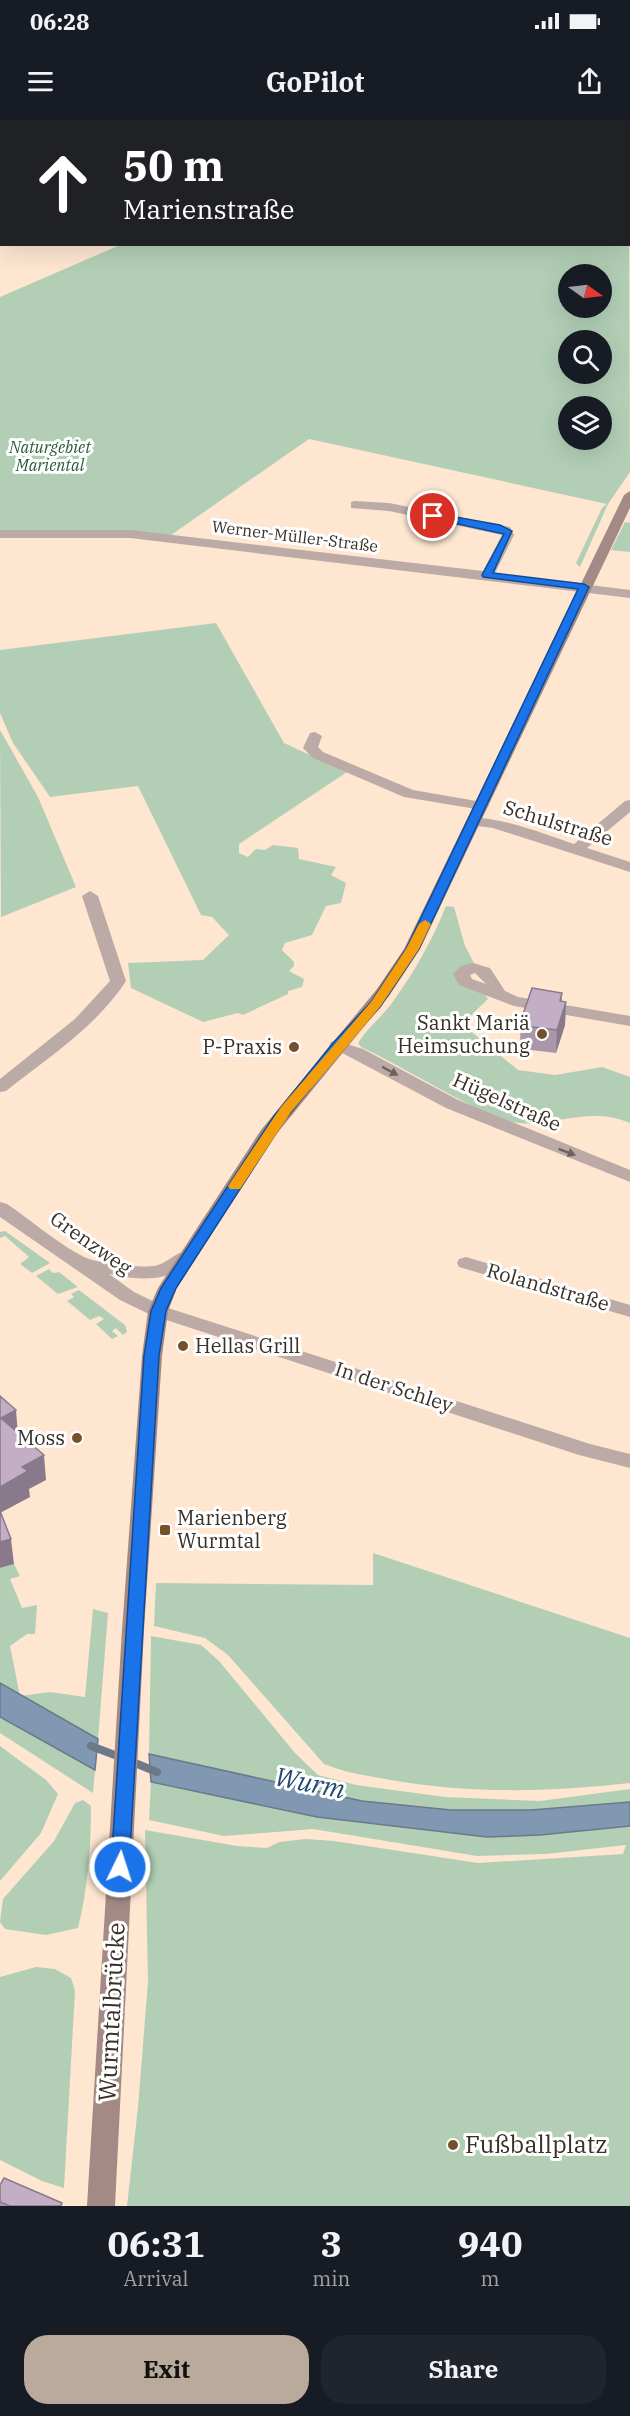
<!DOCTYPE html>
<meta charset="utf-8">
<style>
:root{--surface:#171b24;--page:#20242c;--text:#f1f3f6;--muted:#9ea1a6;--accent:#b9aa9b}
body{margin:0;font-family:"IBM Plex Serif",serif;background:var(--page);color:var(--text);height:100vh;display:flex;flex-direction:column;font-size:22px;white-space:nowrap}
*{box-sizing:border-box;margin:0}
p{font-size:20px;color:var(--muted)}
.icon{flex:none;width:33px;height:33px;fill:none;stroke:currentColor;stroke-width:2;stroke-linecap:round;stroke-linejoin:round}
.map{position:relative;height:2086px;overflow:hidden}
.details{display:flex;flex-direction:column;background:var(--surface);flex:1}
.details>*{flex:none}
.hud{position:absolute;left:0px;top:0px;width:630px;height:126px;box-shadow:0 6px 24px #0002;background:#202124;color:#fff;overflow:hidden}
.needle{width:39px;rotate:104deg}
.fabs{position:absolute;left:558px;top:144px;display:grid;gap:12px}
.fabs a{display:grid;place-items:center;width:54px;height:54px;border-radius:50%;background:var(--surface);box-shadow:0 6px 24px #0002;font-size:30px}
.pin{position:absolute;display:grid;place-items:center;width:51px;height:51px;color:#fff;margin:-26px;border:3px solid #fff;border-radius:50%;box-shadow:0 2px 6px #0007}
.me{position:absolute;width:66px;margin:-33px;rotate:4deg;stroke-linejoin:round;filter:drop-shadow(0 0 4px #0008)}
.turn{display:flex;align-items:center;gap:21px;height:126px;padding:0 24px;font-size:27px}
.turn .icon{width:78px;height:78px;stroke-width:2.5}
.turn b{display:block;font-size:42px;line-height:51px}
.eta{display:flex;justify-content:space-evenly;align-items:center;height:102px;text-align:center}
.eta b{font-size:36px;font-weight:800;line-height:42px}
.cta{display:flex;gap:12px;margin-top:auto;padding:12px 24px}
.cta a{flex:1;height:69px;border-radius:24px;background:var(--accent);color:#111;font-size:24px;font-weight:800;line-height:69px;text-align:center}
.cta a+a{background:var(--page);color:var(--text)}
.status{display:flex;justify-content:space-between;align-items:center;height:42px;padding:0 30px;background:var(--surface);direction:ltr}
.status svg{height:16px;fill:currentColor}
header{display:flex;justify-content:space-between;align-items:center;height:78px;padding:0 24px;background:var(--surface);font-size:27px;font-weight:800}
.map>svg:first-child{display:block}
.green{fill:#b2cfb6;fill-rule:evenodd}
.water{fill:#8098b1;stroke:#6b7988;stroke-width:1.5}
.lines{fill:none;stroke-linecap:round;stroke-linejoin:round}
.stream{stroke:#6b7988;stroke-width:8}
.minor{fill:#bbaaa6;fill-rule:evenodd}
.tertiary{fill:#bbaaa6;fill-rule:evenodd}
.secondary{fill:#a48a85;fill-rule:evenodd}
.wall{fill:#a896a9}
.shaded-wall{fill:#887a8a}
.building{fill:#c3aec5;stroke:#887a8a;stroke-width:1.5}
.oneway{fill:#6d615a}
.route{fill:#1a73e8;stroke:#114b97;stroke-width:1.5}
.slow{fill:#f59e0b}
.poi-dot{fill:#75512b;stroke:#fff;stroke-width:2}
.labels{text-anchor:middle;stroke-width:6;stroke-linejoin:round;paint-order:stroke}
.far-park-label{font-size:16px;font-style:italic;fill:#2a5835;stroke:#fff}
.far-street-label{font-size:16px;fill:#393027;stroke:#fff}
.street-label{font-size:20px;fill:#393027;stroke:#fff}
.poi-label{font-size:20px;fill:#393027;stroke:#fff;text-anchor:end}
.near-street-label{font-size:24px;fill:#393027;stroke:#fff}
.near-poi-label{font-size:24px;fill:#393027;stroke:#fff;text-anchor:start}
.near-water-label{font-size:26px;font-style:italic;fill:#254a70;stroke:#fff}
</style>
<div class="status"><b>06:28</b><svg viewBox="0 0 49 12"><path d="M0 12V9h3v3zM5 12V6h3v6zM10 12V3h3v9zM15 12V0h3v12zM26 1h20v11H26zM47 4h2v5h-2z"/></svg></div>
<header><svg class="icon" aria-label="menu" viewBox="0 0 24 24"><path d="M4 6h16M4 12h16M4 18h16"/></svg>GoPilot<svg class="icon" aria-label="share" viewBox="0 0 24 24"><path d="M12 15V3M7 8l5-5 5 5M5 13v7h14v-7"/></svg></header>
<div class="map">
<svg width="630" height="2086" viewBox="0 0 630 2086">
<rect width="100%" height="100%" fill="#fee6d1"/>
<g class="green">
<path d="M 629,90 L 630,352 L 608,384 L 580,447 L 576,443 L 602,388 L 607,384 L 309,319 L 171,415 L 0,413 L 0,177 L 120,125 L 628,124 ZM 568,154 L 602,154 L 602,188 L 568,188 ZM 568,220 L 602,220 L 602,254 L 568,254 ZM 568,286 L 602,286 L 602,320 L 568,320 Z"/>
<path d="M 625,402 L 630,403 L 630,432 L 611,430 Z"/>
<path d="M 216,503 L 284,623 L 347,652 L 239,724 L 239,733 L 248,737 L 256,729 L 265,730 L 273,725 L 298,728 L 299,739 L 336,747 L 331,755 L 346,763 L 341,783 L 326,786 L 312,815 L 285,823 L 282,830 L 294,842 L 294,846 L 289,851 L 304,859 L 302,867 L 288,871 L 288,874 L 243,895 L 238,893 L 203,902 L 131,868 L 128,843 L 203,840 L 229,815 L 212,797 L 201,795 L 138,666 L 50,677 L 13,623 L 0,593 L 0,530 Z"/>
<path d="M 0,610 L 38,677 L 76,767 L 1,797 Z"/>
<path d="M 446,786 L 454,787 L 465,826 L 475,845 L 458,864 L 483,872 L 488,879 L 462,904 L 518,950 L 555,955 L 602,947 L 630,957 L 630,1003 C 584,983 546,1013 504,1000 C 491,997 478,989 466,983 C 431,965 397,944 361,927 L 358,923 C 368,907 384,895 394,880 C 415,851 433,819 446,786 Z"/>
<path d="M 5,1111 L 50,1143 L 32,1153 L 20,1144 L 29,1137 L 5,1116 L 0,1118 L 0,1112 Z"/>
<path d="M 49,1149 L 53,1153 L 59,1152 L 78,1167 L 58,1174 L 36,1156 Z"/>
<path d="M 79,1170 L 125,1205 L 127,1212 L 123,1215 L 116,1208 L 112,1211 L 118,1216 L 112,1219 L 96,1204 L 104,1199 L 99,1196 L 90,1200 L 67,1181 L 74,1177 L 71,1174 Z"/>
<path d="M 373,1433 L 630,1518 L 630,1663 C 550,1672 470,1674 391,1660 C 368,1656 346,1653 324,1644 L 228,1535 L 205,1518 L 154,1506 L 156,1463 L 373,1465 Z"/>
<path d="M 14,1444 L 20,1456 L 10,1459 L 22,1488 L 37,1485 L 35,1514 L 27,1514 L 10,1526 L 20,1576 L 50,1572 L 85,1577 L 93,1489 L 108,1493 L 98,1619 L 0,1563 L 0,1448 Z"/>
<path d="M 151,1516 L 201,1525 L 219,1541 L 295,1633 L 318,1655 L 356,1665 L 445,1677 L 540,1681 L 630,1669 L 630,1682 L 531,1690 L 451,1690 L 362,1681 L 149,1634 Z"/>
<path d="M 0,1597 L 95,1650 L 93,1673 L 0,1613 Z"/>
<path d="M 0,1626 L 46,1660 L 58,1674 L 41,1713 L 0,1761 Z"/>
<path d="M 151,1662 L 317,1697 L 487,1717 L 540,1715 L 630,1706 L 630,2086 L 127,2086 L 138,1987 L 148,1862 L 145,1710 L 237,1726 L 267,1728 L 279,1722 L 306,1719 L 334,1721 L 478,1743 L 623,1734 L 626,1725 L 546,1734 L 477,1736 L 313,1709 L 224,1716 L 149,1700 Z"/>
<path d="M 83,1680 L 91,1686 C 91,1727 88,1768 78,1808 L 46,1815 L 5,1809 L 0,1802 L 3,1779 L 54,1721 L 75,1683 Z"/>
<path d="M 36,1847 L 55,1849 L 71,1858 L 75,1871 L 64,2068 L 42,2061 L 0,2040 L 0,1857 Z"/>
</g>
<g class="water">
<path d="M 0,1563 L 98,1619 L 95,1650 L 0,1597 Z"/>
<path d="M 149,1634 L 362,1681 L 451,1690 L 531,1690 L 630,1682 L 630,1706 L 540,1715 L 487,1717 L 317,1697 L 151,1662 Z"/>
</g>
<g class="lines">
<g class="stream">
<path d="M 91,1626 L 120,1637"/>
<path d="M 130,1641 L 157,1652"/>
</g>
<g class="minor">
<path d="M 355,381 L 389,383 L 510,407 L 514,415 L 495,453 L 630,470 L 630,478 L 130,418 L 0,418 L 0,410 L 130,410 L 483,451 L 502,415 L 389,391 L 351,388 L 351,382 Z"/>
<path d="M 315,612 L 322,616 L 318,627 L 323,632 L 413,670 L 482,682 L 489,686 L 482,690 L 404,677 L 313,638 L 303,628 L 310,613 Z"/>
<path d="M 630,680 L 630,692 L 587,728 L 630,742 L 630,752 L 493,708 L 469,705 L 467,702 C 479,688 555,718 574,724 L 625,681 Z"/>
<path d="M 90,771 L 98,776 L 126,861 C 96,907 49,937 6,971 L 0,972 L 0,959 L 75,899 L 110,861 L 82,776 Z"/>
<path d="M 473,843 L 490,848 L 505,871 L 518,877 L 630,896 L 630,906 L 514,886 L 459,865 L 453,854 L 461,846 ZM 475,853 L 486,864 L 472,859 L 470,855 Z"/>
<path d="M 337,921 L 363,929 L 458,980 L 630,1050 L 630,1062 L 446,988 L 329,926 L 331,922 Z"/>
<path d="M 466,1137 L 630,1185 L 630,1197 L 459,1147 L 457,1143 L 459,1139 Z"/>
</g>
<path class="tertiary" d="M 0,1082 L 7,1084 C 32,1101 57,1123 84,1137 C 95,1143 139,1148 153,1146 C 169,1144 178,1127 195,1131 L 197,1135 C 179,1163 137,1161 109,1154 L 134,1172 L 165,1187 L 590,1324 L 630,1334 L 630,1348 L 579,1335 L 151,1195 L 120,1180 L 0,1097 Z"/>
<path class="secondary" d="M 630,371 L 630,388 L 420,829 L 389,876 L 274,1017 L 177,1168 L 168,1191 L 162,1236 L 144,1510 L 115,2086 L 87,2086 L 122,1510 L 142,1236 L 148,1191 L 158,1168 L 261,1010 L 377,869 L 404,829 L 624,375 Z"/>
</g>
<g class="wall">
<path d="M 562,873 L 562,881 L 566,882 L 565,905 L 556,933 L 523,929 L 523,923 L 520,923 L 521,900 Z"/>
<path d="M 0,2065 L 62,2083 L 62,2086 L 0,2086 Z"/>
</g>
<g class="shaded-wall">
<path d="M 566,882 L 565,905 L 556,933 L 557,910 Z"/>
<path d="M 16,1290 L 18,1315 L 1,1298 Z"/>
<path d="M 44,1335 L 46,1360 L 29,1369 L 30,1377 L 0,1393 L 0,1367 L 22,1347 Z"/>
<path d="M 11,1419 L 14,1444 L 0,1448 L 0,1422 Z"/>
</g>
<g class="building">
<path d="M 532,868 L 562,873 L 560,881 L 566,882 L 557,910 L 524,906 L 527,901 L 521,900 Z"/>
<path d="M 0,1276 L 16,1290 L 1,1298 L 44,1335 L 22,1347 L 28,1351 L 0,1367 Z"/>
<path d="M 0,1391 L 11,1419 L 0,1422 Z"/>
<path d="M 4,2058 L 62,2083 L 61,2086 L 10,2086 L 0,2082 L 0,2065 Z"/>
</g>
<defs><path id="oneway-solid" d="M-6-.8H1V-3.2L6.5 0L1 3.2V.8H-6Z" transform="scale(1.5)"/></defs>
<g class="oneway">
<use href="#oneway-solid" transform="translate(390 951) rotate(28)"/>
<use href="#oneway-solid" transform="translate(567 1032) rotate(21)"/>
</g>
<path class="route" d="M 433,393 L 500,405 L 512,411 L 493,453 L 584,464 L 589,467 L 419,829 L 380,887 L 342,929 L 284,1001 L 176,1168 L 166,1191 L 159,1236 L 129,1747 L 127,1752 L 120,1755 L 113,1752 L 111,1747 L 144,1236 L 151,1191 L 161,1168 L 274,996 L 333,923 L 371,882 L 406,829 L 578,469 L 483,457 L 482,455 L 504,414 L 430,398 L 430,394 Z"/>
<path class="slow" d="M 425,800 L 431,804 L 419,829 L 380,887 L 291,992 L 240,1069 L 230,1069 L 228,1066 L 281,987 L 371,882 L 406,829 L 419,804 Z"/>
<g class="poi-dot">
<circle cx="542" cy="914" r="6"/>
<circle cx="294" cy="927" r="6"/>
<circle cx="183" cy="1226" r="6"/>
<circle cx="77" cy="1318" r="6"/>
<rect x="159" y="1404" width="12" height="12" rx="3"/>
<circle cx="453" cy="2025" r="6"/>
</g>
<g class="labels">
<g class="far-park-label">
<text x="50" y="333">Naturgebiet<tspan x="50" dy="18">Mariental</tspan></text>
</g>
<g class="far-street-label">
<text transform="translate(295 416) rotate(7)" y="6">Werner-Müller-Straße</text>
</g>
<g class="street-label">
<text transform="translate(558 703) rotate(17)" y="7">Schulstraße</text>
<text transform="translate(507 982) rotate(24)" y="7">Hügelstraße</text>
<text transform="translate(91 1123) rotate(35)" y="7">Grenzweg</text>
<text transform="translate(548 1167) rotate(16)" y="7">Rolandstraße</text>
<text transform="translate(394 1267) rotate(18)" y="7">In der Schley</text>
</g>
<g class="poi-label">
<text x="530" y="910">Sankt Mariä<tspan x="530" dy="23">Heimsuchung</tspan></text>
<text x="282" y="934">P-Praxis</text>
<text x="195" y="1233" text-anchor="start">Hellas Grill</text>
<text x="65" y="1325">Moss</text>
<text x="177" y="1405" text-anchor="start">Marienberg<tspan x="177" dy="23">Wurmtal</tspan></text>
</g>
<g class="near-street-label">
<text transform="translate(112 1892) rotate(-87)" y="8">Wurmtalbrücke</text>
</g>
<g class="near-poi-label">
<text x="465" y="2033">Fußballplatz</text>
</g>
<g class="near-water-label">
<text transform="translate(310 1663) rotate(11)" y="9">Wurm</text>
</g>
</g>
</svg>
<div class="fabs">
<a><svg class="needle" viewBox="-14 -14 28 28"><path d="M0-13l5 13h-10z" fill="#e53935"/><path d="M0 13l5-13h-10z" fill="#9ea1a6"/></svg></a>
<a><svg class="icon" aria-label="search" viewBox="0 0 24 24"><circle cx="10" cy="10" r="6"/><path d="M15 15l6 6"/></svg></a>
<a><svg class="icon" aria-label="layers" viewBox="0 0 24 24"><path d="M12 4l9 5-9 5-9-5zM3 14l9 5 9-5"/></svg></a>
</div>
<div class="pin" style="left:433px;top:396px;background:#d93025"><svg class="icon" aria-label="arrive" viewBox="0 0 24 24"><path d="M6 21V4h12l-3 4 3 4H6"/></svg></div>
<svg class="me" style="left:120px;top:1747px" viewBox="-20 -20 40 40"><circle r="17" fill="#1a73e8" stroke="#fff" stroke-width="3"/><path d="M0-11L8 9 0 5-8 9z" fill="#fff"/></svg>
<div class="hud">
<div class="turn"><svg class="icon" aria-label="ahead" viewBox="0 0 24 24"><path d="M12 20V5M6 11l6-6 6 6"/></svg><div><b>50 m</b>Marienstraße</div></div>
</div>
</div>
<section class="details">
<div class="eta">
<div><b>06:31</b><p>Arrival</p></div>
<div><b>3</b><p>min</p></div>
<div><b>940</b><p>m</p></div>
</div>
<div class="cta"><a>Exit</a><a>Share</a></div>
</section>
